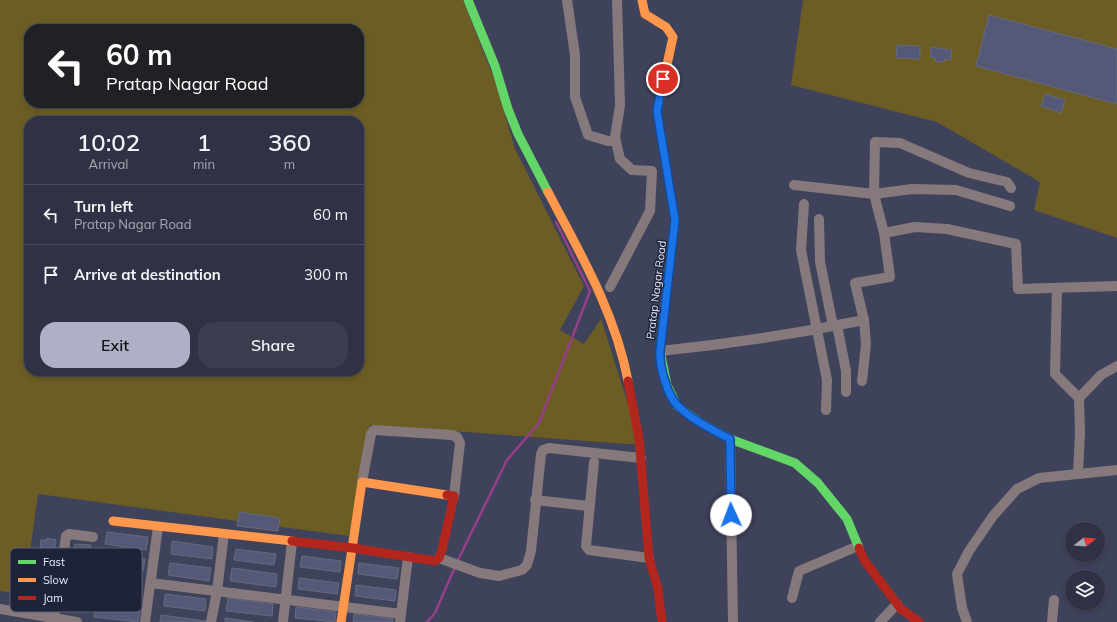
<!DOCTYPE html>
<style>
:root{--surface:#2f3244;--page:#3b3e4f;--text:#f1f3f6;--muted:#a7aab2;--line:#4a4d5d;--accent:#aeb1c6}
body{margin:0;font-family:Mulish,sans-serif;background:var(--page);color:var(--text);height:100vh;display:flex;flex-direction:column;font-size:15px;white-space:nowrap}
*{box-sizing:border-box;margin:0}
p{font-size:13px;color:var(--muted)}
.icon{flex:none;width:22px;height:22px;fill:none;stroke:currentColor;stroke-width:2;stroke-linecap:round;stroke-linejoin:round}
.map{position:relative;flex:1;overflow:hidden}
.drawer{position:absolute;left:24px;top:116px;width:340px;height:260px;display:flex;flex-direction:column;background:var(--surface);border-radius:16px;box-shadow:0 2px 6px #0003,0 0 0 1px var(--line)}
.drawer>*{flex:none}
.hud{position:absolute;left:24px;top:24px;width:340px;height:84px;border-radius:16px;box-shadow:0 2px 6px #0003,0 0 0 1px var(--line);background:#202124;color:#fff;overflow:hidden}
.needle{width:26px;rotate:73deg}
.buttons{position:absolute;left:1065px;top:522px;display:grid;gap:8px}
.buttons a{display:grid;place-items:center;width:40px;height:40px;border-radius:50%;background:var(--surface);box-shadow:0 2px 6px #0003,0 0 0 1px var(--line);font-size:20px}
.pin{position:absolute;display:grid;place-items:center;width:34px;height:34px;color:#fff;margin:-17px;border:2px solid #fff;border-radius:50%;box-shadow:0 1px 4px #0007}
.me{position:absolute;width:44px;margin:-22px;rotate:358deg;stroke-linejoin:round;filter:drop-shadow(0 0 3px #0008)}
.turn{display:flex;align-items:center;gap:14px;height:84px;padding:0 16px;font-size:18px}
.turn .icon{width:52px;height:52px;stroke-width:2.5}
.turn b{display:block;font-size:28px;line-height:34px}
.eta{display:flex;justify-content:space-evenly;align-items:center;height:68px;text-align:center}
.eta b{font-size:24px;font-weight:600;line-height:28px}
.action{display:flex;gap:8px;margin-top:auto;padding:8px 16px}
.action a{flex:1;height:46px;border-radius:16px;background:var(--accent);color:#111;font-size:16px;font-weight:600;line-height:46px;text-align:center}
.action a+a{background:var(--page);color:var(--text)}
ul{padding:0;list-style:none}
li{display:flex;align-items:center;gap:12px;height:60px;padding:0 16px;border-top:1px solid var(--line)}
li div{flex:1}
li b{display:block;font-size:15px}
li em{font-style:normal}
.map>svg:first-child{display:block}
.green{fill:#6b5d24;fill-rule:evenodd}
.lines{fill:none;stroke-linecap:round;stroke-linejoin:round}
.stream{stroke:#963f89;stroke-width:2.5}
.building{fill:#555877;stroke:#666a7f}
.street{stroke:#86797c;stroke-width:10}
.fast{stroke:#63d668;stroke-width:9}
.slow{stroke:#ff974d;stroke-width:9}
.jam{stroke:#b3261e;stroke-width:9}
.route-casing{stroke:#114b97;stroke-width:10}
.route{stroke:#1a73e8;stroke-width:7}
.labels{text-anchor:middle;stroke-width:3;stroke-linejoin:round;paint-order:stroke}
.street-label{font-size:11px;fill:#e9edff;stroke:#1f2339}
.key{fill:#1f2339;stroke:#5c6074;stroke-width:1}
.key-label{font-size:11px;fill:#e9edff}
</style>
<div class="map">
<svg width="1117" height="622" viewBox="0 0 1117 622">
<rect width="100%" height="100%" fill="#3f425b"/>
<g class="green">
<path d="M 0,0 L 463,0 L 496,84 L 515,149 L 584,286 L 560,330 L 584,344 L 601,319 L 641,445 L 370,425 L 349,536 L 38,494 L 24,594 L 0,591 ZM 29,29 L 359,29 L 359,103 L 29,103 ZM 29,121 L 359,121 L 359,371 L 29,371 Z"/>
<path d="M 803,0 L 1117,0 L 1117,238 L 1034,210 L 1040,182 L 937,122 L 791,85 Z"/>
</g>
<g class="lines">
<g class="stream">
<path d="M 457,562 L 507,460 L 539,423 L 590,291 L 556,222"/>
<path d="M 427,622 L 435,613 L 455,567"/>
</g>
</g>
<g class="building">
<path d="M 989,15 L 1117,49 L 1117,104 L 976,66 Z"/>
<path d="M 897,45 L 920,46 L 920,59 L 896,58 Z"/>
<path d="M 931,47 L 952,50 L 951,60 L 945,59 L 944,62 L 935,61 L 936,58 L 930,57 Z"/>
<path d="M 1045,94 L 1065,100 L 1061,113 L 1041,106 Z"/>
<path d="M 239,512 L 280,518 L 278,531 L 237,526 Z"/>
<path d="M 107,532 L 148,537 L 146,550 L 105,544 Z"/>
<path d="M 47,538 L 56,540 L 55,548 L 40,548 L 41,540 L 47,540 Z"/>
<path d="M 172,541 L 213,547 L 212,559 L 171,554 Z"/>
<path d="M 75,544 L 91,545 L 90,554 L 74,552 Z"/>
<path d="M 236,549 L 276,554 L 274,565 L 234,560 Z"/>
<path d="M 104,554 L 145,559 L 143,571 L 102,566 Z"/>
<path d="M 302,556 L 341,561 L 340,572 L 300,567 Z"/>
<path d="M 170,563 L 211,568 L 209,581 L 168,575 Z"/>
<path d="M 359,563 L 399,568 L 397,579 L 358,574 Z"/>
<path d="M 232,568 L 277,574 L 276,587 L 230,581 Z"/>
<path d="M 299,578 L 339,583 L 337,594 L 298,589 Z"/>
<path d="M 356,585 L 396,590 L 395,601 L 355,596 Z"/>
<path d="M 165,594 L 206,599 L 205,611 L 164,606 Z"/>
<path d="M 228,598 L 273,604 L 272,616 L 226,611 Z"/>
<path d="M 95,606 L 140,611 L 138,622 L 94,617 Z"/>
<path d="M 296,607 L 336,612 L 335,622 L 295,618 Z"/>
<path d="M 354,614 L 393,619 L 393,622 L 353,622 Z"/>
<path d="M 161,615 L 206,621 L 205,622 L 160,622 Z"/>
<path d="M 225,618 L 253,622 L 225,622 Z"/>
</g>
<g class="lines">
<g class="street">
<path d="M 567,0 L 575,55 L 575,97 L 588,135 L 608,141 L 616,141"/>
<path d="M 794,185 L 874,194 L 912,189 L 956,190 L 1010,206"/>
<path d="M 804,204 L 801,250 L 827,380 L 826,410"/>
<path d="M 819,219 L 820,262 L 833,326"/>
<path d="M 884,233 L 915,227 L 947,229 L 1016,244 L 1018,289 L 1117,286"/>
<path d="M 610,287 L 650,211 L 652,171 L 632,170 L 620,159 L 615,137 L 620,105 L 617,0"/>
<path d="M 1057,289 L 1055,374 L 1079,398"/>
<path d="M 837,325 L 846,371 L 846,392"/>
<path d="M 660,351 C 729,344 796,334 864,320 L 855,283 L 890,277 L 884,233 L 874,194 L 875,142 L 900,143 L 969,173 L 1007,182 L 1011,188"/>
<path d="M 862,381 L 866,344 L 864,320"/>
<path d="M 730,439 L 733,622"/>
<path d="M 594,462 L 586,546 L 589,550 L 649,558"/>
<path d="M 1078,474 L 1080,433 L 1079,398 L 1101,375 L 1117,366"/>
<path d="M 362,482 L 371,434 L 374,430 L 452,435 L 457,437 L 460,443 L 454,496"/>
<path d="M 535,500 L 588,506"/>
<path d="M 439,558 L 480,573 L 499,576 L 522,570 L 527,565 L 531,551 L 541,454 L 543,450 L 549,448 L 641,458"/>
<path d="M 39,582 L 83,591"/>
<path d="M 151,583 L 401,614"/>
<path d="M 792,598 L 799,571 L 858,546"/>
<path d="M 0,609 L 77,622"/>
<path d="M 54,618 L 66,536 L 69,534 L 93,537"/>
<path d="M 145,622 L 158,527"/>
<path d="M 211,622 L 217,591 L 224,534"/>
<path d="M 283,622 L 292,542"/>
<path d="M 400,622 L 408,557"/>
<path d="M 880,622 L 897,604"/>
<path d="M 967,622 L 962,608 L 957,574 L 969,551 L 993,516 L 1017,489 L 1039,478 L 1117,470"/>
<path d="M 1052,622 L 1054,600"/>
</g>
<g class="fast">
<path d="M 468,0 L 495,66 L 508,109 L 518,134 L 548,192"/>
<path d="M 665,305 L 660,351 L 667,385 L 677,406 L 701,423 L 730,439 L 795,463 L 818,483 L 847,519 L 859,548"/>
</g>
<g class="slow">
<path d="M 642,0 L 645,14 L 666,27 L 673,37 L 657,111 L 675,220 L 665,305"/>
<path d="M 548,192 C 580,253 615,312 628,381"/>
<path d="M 113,521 L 292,541"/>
<path d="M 341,622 L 362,482 L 447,495"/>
</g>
<g class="jam">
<path d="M 628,381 L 639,438 L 649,558 L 658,589 L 662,622"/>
<path d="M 292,541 L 353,548 L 435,561 L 439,558 L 442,550 L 454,496 L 447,495"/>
<path d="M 859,548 L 864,560 L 901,609 L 919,622"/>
</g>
</g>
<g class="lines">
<defs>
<path id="route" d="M 663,79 L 657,111 L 675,220 L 660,351 C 659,365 667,396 678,406 C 692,420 713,430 730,439 L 731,515"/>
</defs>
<use href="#route" class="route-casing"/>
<use href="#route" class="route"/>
</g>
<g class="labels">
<g class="street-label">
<text transform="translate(656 290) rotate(-83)" y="4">Pratap Nagar Road</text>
</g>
</g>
<rect x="10" y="548" width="132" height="64" rx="6" class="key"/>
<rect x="18" y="560" width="18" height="4" fill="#63d668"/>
<rect x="18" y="578" width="18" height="4" fill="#ff974d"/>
<rect x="18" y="596" width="18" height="4" fill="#b3261e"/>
<g class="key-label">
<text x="43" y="566">Fast</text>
<text x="43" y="584">Slow</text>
<text x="43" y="602">Jam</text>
</g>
</svg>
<div class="buttons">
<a><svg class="needle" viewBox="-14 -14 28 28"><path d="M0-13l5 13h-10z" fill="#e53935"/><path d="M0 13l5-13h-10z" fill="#a7aab2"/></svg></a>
<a><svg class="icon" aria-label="layers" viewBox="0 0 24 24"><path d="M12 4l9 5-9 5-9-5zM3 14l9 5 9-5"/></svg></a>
</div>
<div class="pin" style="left:663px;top:79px;background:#d93025"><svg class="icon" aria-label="arrive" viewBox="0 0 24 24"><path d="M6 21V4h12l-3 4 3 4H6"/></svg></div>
<svg class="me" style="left:731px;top:515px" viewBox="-20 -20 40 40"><circle r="19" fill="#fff"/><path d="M0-13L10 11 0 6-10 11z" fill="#1a73e8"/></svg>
<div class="hud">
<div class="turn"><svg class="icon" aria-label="left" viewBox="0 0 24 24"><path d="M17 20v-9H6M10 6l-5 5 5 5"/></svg><div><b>60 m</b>Pratap Nagar Road</div></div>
</div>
<section class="drawer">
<div class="eta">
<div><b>10:02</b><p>Arrival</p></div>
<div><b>1</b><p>min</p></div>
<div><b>360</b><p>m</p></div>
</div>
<ul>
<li><svg class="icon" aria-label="left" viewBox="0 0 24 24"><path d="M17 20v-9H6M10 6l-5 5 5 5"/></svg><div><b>Turn left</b><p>Pratap Nagar Road</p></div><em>60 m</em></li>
<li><svg class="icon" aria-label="arrive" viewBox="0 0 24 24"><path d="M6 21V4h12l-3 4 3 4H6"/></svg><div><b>Arrive at destination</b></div><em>300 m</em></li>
</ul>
<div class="action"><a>Exit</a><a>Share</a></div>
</section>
</div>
